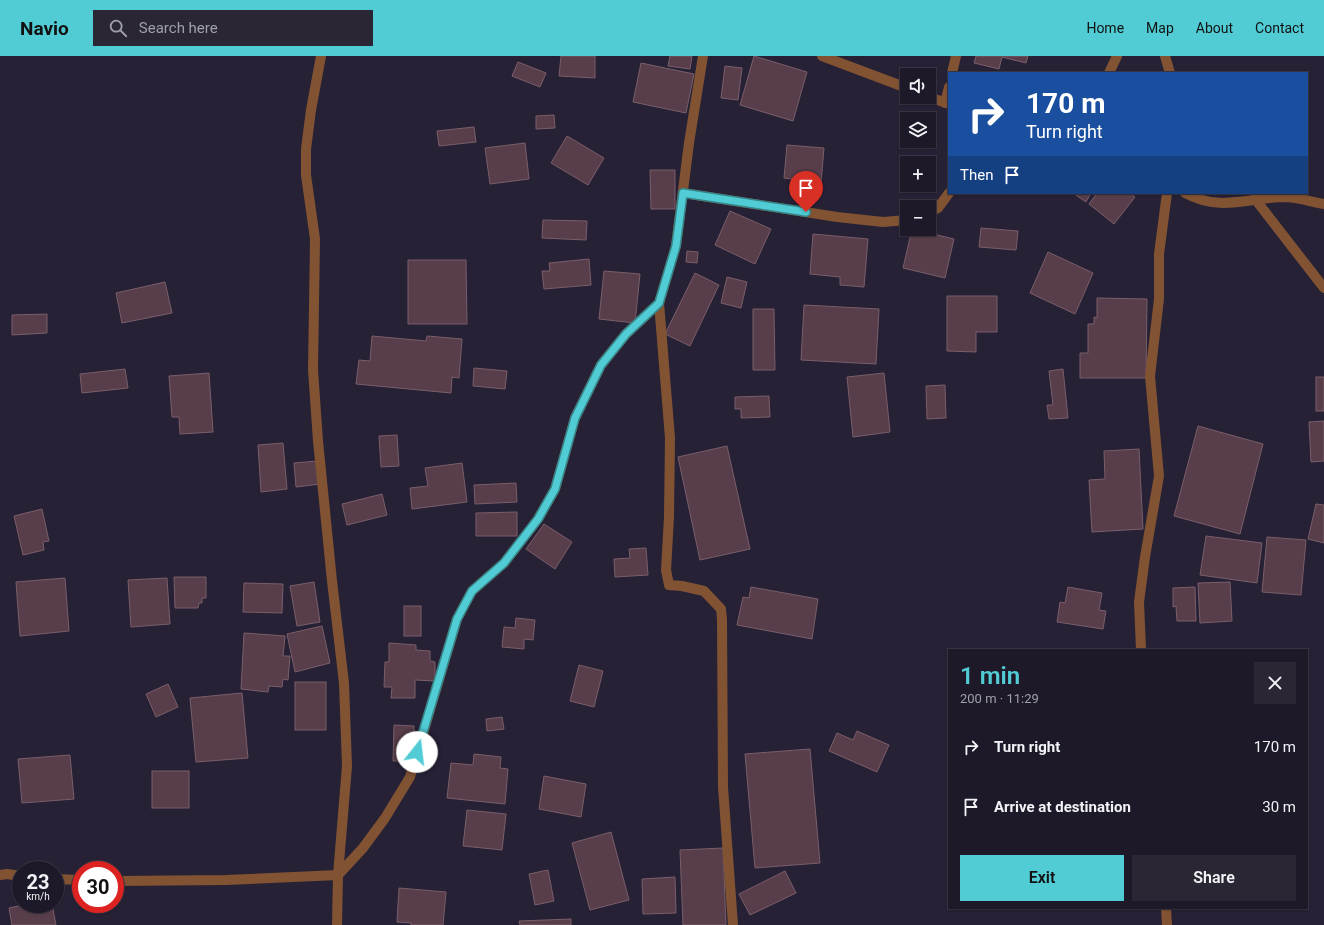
<!DOCTYPE html>
<meta charset="utf-8">
<style>
:root{--surface:#1d1928;--page:#2a2634;--text:#f1f3f6;--muted:#a0a0a8;--line:#3b3845;--accent:#51ccd4}
body{margin:0;font-family:Roboto,sans-serif;background:var(--page);color:var(--text);height:100vh;display:flex;flex-direction:column;font-size:15px;white-space:nowrap}
*{box-sizing:border-box;margin:0}
p{font-size:13px;color:var(--muted)}
.icon{flex:none;width:22px;height:22px;fill:none;stroke:currentColor;stroke-width:2;stroke-linecap:round;stroke-linejoin:round}
.map{position:relative;flex:1;overflow:hidden}
.drawer{position:absolute;left:948px;top:593px;width:360px;height:260px;display:flex;flex-direction:column;background:var(--surface);border-radius:0px;box-shadow:0 1px 3px #0004,0 0 0 1px var(--line)}
.drawer>*{flex:none}
.hud{position:absolute;left:948px;top:16px;width:360px;height:122px;border-radius:0px;box-shadow:0 1px 3px #0004,0 0 0 1px var(--line);background:#1a4fa0;color:#fff;overflow:hidden}
.buttons{position:absolute;left:900px;top:12px;display:grid;gap:8px}
.buttons a{display:grid;place-items:center;width:36px;height:36px;border-radius:0px;background:var(--surface);box-shadow:0 1px 3px #0004,0 0 0 1px var(--line);font-size:20px}
.speed{position:absolute;left:12px;top:805px;display:flex;gap:8px;font-size:20px;font-weight:700;text-align:center}
.speed>*{display:grid;place-content:center;width:52px;height:52px;border-radius:50%;background:var(--surface);box-shadow:0 1px 3px #0004,0 0 0 1px var(--line);line-height:1}
.speed small{font-size:10px;font-weight:400}
.speed .limit{border:6px solid #d22;background:#fff;color:#111}
.pin{position:absolute;display:grid;place-items:center;width:34px;height:34px;color:#fff;margin:-41px -17px;border-radius:50% 50% 50% 0;rotate:-45deg;box-shadow:0 0 4px #0007}
.pin .icon{rotate:45deg}
.me{position:absolute;width:44px;margin:-22px;rotate:16deg;stroke-linejoin:round;filter:drop-shadow(0 0 3px #0008)}
.turn{display:flex;align-items:center;gap:14px;height:84px;padding:0 12px;font-size:18px}
.turn .icon{width:52px;height:52px;stroke-width:2.5}
.turn b{display:block;font-size:28px;line-height:34px}
.then{display:flex;align-items:center;height:38px;padding:0 12px;background:#0003;gap:8px;font-size:15px}
.round{display:grid;place-items:center;flex:none;width:42px;height:42px;border-radius:0px;background:var(--page)}
.head{display:flex;align-items:center;justify-content:space-between;height:68px;padding:0 12px}
h1{font-size:24px;font-weight:600;line-height:30px;color:var(--accent)}
.primary-button{display:flex;gap:8px;margin-top:auto;padding:8px 12px}
.primary-button a{flex:1;height:46px;border-radius:0px;background:var(--accent);color:#111;font-size:16px;font-weight:600;line-height:46px;text-align:center}
.primary-button a+a{background:var(--page);color:var(--text)}
ul{padding:0;list-style:none}
li{display:flex;align-items:center;gap:12px;height:60px;padding:0 12px}
li div{flex:1}
li b{display:block;font-size:15px}
li em{font-style:normal}
header{display:flex;align-items:center;gap:24px;box-sizing:border-box;height:56px;padding:0 20px;background:var(--accent);color:#111}
header strong{font-size:19px}
nav{display:flex;gap:22px;margin-inline-start:auto;font-size:14px}
.search{width:280px;height:36px;background:var(--page);display:flex;align-items:center;gap:10px;box-sizing:border-box;padding:0 14px;border-radius:0px;color:var(--muted);font-size:15px}
.map>svg:first-child{display:block}
.building{fill:#583e4a;stroke:#7a5e6a}
.lines{fill:none;stroke-linecap:round;stroke-linejoin:round}
.street{stroke:#815333;stroke-width:10}
.route-casing{stroke:#35858a;stroke-width:10}
.route{stroke:#51ccd4;stroke-width:7}
</style>
<header>
<strong>Navio</strong>
<div class="search"><svg class="icon" aria-label="search" viewBox="0 0 24 24"><circle cx="10" cy="10" r="6"/><path d="M15 15l6 6"/></svg>Search here</div>
<nav><a>Home</a><a>Map</a><a>About</a><a>Contact</a></nav>
</header>
<div class="map">
<svg width="1324" height="869" viewBox="0 0 1324 869">
<rect width="100%" height="100%" fill="#272136"/>
<g class="building">
<path d="M 561,0 L 595,0 L 595,22 L 559,20 Z"/>
<path d="M 670,0 L 692,0 L 690,13 L 668,10 Z"/>
<path d="M 754,0 L 807,16 L 793,65 L 740,49 Z"/>
<path d="M 976,0 L 1028,0 L 1026,7 L 1002,1 L 999,13 L 974,7 Z"/>
<path d="M 518,6 L 546,17 L 540,31 L 512,20 Z"/>
<path d="M 641,7 L 694,18 L 686,57 L 633,46 Z"/>
<path d="M 725,10 L 742,12 L 738,44 L 721,42 Z"/>
<path d="M 554,59 L 555,72 L 536,73 L 536,60 Z"/>
<path d="M 474,71 L 476,86 L 439,90 L 437,75 Z"/>
<path d="M 567,80 L 604,102 L 588,129 L 551,107 Z"/>
<path d="M 525,87 L 529,123 L 490,128 L 485,92 Z"/>
<path d="M 787,89 L 824,92 L 820,138 L 791,136 L 792,123 L 784,122 Z"/>
<path d="M 650,114 L 675,114 L 675,153 L 651,153 Z"/>
<path d="M 1073,137 L 1091,137 L 1086,146 Z"/>
<path d="M 1097,137 L 1130,137 L 1135,141 L 1114,168 L 1089,148 Z"/>
<path d="M 730,155 L 771,173 L 755,208 L 715,189 Z"/>
<path d="M 543,164 L 587,165 L 586,184 L 542,182 Z"/>
<path d="M 981,172 L 1018,175 L 1016,194 L 979,191 Z"/>
<path d="M 912,173 L 954,183 L 945,222 L 903,212 Z"/>
<path d="M 813,178 L 868,183 L 864,231 L 840,229 L 840,221 L 810,218 Z"/>
<path d="M 687,195 L 698,196 L 697,207 L 686,206 Z"/>
<path d="M 1048,196 L 1093,217 L 1075,258 L 1030,237 Z"/>
<path d="M 589,203 L 591,229 L 544,233 L 542,215 L 550,215 L 549,207 Z"/>
<path d="M 408,204 L 466,204 L 467,268 L 408,268 Z"/>
<path d="M 604,215 L 640,218 L 635,267 L 599,263 Z"/>
<path d="M 695,217 L 719,229 L 690,290 L 665,278 Z"/>
<path d="M 727,221 L 747,226 L 741,252 L 721,247 Z"/>
<path d="M 165,226 L 172,257 L 122,267 L 116,237 Z"/>
<path d="M 947,240 L 997,240 L 997,276 L 976,276 L 976,296 L 947,295 Z"/>
<path d="M 1097,242 L 1147,243 L 1146,322 L 1080,322 L 1080,297 L 1088,297 L 1088,268 L 1094,268 L 1094,261 L 1097,262 Z"/>
<path d="M 804,249 L 879,253 L 876,308 L 801,304 Z"/>
<path d="M 753,253 L 774,253 L 775,314 L 753,314 Z"/>
<path d="M 47,258 L 47,277 L 12,279 L 12,259 Z"/>
<path d="M 372,280 L 426,285 L 427,280 L 462,283 L 459,322 L 452,321 L 451,337 L 356,328 L 359,304 L 370,305 Z"/>
<path d="M 474,312 L 507,315 L 505,333 L 473,330 Z"/>
<path d="M 125,313 L 128,332 L 82,337 L 80,318 Z"/>
<path d="M 1063,313 L 1068,362 L 1049,363 L 1047,349 L 1053,349 L 1049,315 Z"/>
<path d="M 209,317 L 213,376 L 180,378 L 179,361 L 172,361 L 169,320 Z"/>
<path d="M 884,317 L 890,376 L 853,381 L 847,321 Z"/>
<rect x="1316" y="321" width="8" height="34"/>
<path d="M 945,329 L 946,362 L 927,363 L 926,330 Z"/>
<path d="M 769,340 L 770,361 L 741,362 L 741,353 L 735,353 L 735,341 Z"/>
<path d="M 1324,365 L 1324,405 L 1311,406 L 1309,366 Z"/>
<path d="M 1198,370 L 1263,388 L 1240,478 L 1174,460 Z"/>
<path d="M 397,379 L 399,410 L 381,411 L 379,380 Z"/>
<path d="M 283,387 L 287,433 L 261,436 L 258,389 Z"/>
<path d="M 727,390 L 750,493 L 700,504 L 678,401 Z"/>
<path d="M 1139,393 L 1143,473 L 1092,476 L 1089,424 L 1105,423 L 1104,395 Z"/>
<path d="M 317,405 L 320,428 L 296,431 L 294,407 Z"/>
<path d="M 462,407 L 467,446 L 412,453 L 410,432 L 428,430 L 425,412 Z"/>
<path d="M 516,427 L 517,446 L 475,448 L 474,429 Z"/>
<path d="M 382,438 L 387,459 L 347,469 L 342,448 Z"/>
<path d="M 1316,448 L 1324,449 L 1324,487 L 1308,483 Z"/>
<path d="M 42,453 L 49,485 L 43,486 L 44,494 L 23,499 L 14,460 Z"/>
<path d="M 517,456 L 517,480 L 476,480 L 476,457 Z"/>
<path d="M 544,468 L 572,486 L 555,513 L 526,493 Z"/>
<path d="M 1206,480 L 1262,487 L 1257,527 L 1200,519 Z"/>
<path d="M 1267,481 L 1306,484 L 1301,539 L 1262,536 Z"/>
<path d="M 646,492 L 648,519 L 615,521 L 614,503 L 630,502 L 629,493 Z"/>
<path d="M 174,521 L 206,521 L 206,542 L 202,542 L 202,547 L 199,547 L 198,552 L 175,552 Z"/>
<path d="M 65,522 L 69,575 L 20,580 L 16,526 Z"/>
<path d="M 167,522 L 170,568 L 131,571 L 128,524 Z"/>
<path d="M 314,526 L 320,566 L 297,570 L 290,530 Z"/>
<path d="M 1230,526 L 1232,565 L 1200,567 L 1198,527 Z"/>
<path d="M 244,527 L 283,528 L 282,557 L 243,556 Z"/>
<path d="M 751,531 L 818,543 L 812,583 L 737,569 L 743,541 L 749,542 Z"/>
<path d="M 1068,531 L 1102,537 L 1099,554 L 1106,555 L 1103,573 L 1057,566 L 1060,546 L 1065,547 Z"/>
<path d="M 1195,531 L 1196,565 L 1177,565 L 1176,550 L 1173,551 L 1173,532 Z"/>
<rect x="404" y="550" width="17" height="30"/>
<path d="M 516,562 L 535,564 L 533,584 L 524,583 L 524,593 L 502,591 L 504,571 L 515,572 Z"/>
<path d="M 322,570 L 330,607 L 295,616 L 287,578 Z"/>
<path d="M 244,577 L 285,580 L 283,600 L 290,600 L 288,624 L 283,623 L 282,631 L 269,630 L 268,636 L 241,633 Z"/>
<path d="M 389,587 L 416,589 L 416,594 L 430,595 L 430,605 L 435,606 L 435,625 L 415,624 L 415,642 L 391,642 L 392,631 L 384,631 L 385,606 L 389,606 Z"/>
<path d="M 579,609 L 603,615 L 594,651 L 570,645 Z"/>
<rect x="295" y="626" width="31" height="48"/>
<path d="M 168,628 L 178,651 L 156,661 L 146,638 Z"/>
<path d="M 242,637 L 248,702 L 196,706 L 190,642 Z"/>
<path d="M 502,661 L 504,673 L 487,675 L 486,663 Z"/>
<path d="M 394,669 L 414,670 L 413,705 L 393,705 Z"/>
<path d="M 857,675 L 889,689 L 877,716 L 829,695 L 837,677 L 853,684 Z"/>
<path d="M 810,693 L 820,807 L 755,812 L 745,698 Z"/>
<path d="M 474,698 L 501,701 L 500,712 L 508,713 L 505,748 L 447,742 L 451,707 L 473,709 Z"/>
<path d="M 70,699 L 74,743 L 22,747 L 18,703 Z"/>
<rect x="152" y="715" width="37" height="37"/>
<path d="M 544,720 L 586,728 L 581,761 L 539,753 Z"/>
<path d="M 467,754 L 506,758 L 502,794 L 463,790 Z"/>
<path d="M 611,776 L 629,844 L 590,854 L 572,787 Z"/>
<path d="M 723,792 L 726,869 L 683,869 L 680,794 Z"/>
<path d="M 548,814 L 554,845 L 535,849 L 529,818 Z"/>
<path d="M 785,815 L 796,837 L 750,859 L 739,838 Z"/>
<path d="M 675,821 L 676,857 L 643,858 L 642,823 Z"/>
<path d="M 399,832 L 446,836 L 443,869 L 411,869 L 411,867 L 397,866 Z"/>
<path d="M 28,848 L 52,848 L 56,869 L 12,869 L 9,852 Z"/>
<path d="M 571,863 L 571,869 L 520,869 L 519,865 Z"/>
</g>
<g class="lines">
<g class="street">
<path d="M 321,0 L 311,54 L 306,93 L 306,119 L 315,183 L 313,314 L 318,385 L 332,525 L 344,627 L 347,710 L 338,819 L 337,869"/>
<path d="M 822,0 L 907,32"/>
<path d="M 1165,0 L 1170,17"/>
<path d="M 952,17 L 956,0"/>
<path d="M 1109,17 L 1117,0"/>
<path d="M 929,41 L 949,48"/>
<path d="M 945,47 L 949,31"/>
<path d="M 683,137 L 837,161 L 883,166 L 907,164"/>
<path d="M 1185,137 C 1219,156 1248,142 1284,141 C 1297,141 1312,146 1324,148"/>
<path d="M 1255,143 L 1324,232"/>
<path d="M 929,157 L 938,152 L 949,137"/>
<path d="M 659,247 L 670,382 L 669,461 L 666,514 L 669,529 L 682,530 L 704,535 L 721,553 L 722,563 L 723,731 L 733,869"/>
<path d="M 1141,594 L 1139,546 L 1145,501 L 1159,420 L 1150,320 L 1159,243 L 1159,198 L 1167,137"/>
<path d="M 0,819 L 7,818 L 21,820"/>
<path d="M 55,823 L 81,824"/>
<path d="M 115,825 L 226,824 L 338,819 L 363,792 L 385,762 L 410,721 L 457,563 L 472,535 L 504,507 L 538,463 L 555,433 L 575,362 L 601,309 L 626,278 L 659,247 L 676,190 L 689,87 L 703,0"/>
<path d="M 1166,852 L 1167,869"/>
</g>
</g>
<g class="lines">
<defs>
<path id="route" d="M 417,696 L 457,563 L 472,535 L 504,507 L 538,463 L 555,433 L 575,362 L 601,309 L 626,278 L 659,247 L 676,190 L 683,137 L 806,156"/>
</defs>
<use href="#route" class="route-casing"/>
<use href="#route" class="route"/>
</g>
</svg>
<div class="buttons">
<a><svg class="icon" aria-label="sound" viewBox="0 0 24 24"><path d="M4 9h4l5-4v14l-5-4H4zM17 9q2 3 0 6"/></svg></a>
<a><svg class="icon" aria-label="layers" viewBox="0 0 24 24"><path d="M12 4l9 5-9 5-9-5zM3 14l9 5 9-5"/></svg></a>
<a>+</a>
<a>−</a>
</div>
<div class="speed"><div>23<small>km/h</small></div><div class="limit">30</div></div>
<div class="pin" style="left:806px;top:156px;background:#d93025"><svg class="icon" aria-label="arrive" viewBox="0 0 24 24"><path d="M6 21V4h12l-3 4 3 4H6"/></svg></div>
<svg class="me" style="left:417px;top:696px" viewBox="-20 -20 40 40"><circle r="19" fill="#fff"/><path d="M0-13L10 11 0 6-10 11z" fill="#51ccd4"/></svg>
<div class="hud">
<div class="turn"><svg class="icon" aria-label="right" viewBox="0 0 24 24"><path d="M7 20v-9h11M14 6l5 5-5 5"/></svg><div><b>170 m</b>Turn right</div></div>
<div class="then">Then<svg class="icon" aria-label="arrive" viewBox="0 0 24 24"><path d="M6 21V4h12l-3 4 3 4H6"/></svg></div>
</div>
<section class="drawer">
<div class="head"><div><h1>1 min</h1><p>200 m · 11:29</p></div><a class="round"><svg class="icon" aria-label="close" viewBox="0 0 24 24"><path d="M6 6l12 12M18 6L6 18"/></svg></a></div>
<ul>
<li><svg class="icon" aria-label="right" viewBox="0 0 24 24"><path d="M7 20v-9h11M14 6l5 5-5 5"/></svg><div><b>Turn right</b></div><em>170 m</em></li>
<li><svg class="icon" aria-label="arrive" viewBox="0 0 24 24"><path d="M6 21V4h12l-3 4 3 4H6"/></svg><div><b>Arrive at destination</b></div><em>30 m</em></li>
</ul>
<div class="primary-button"><a>Exit</a><a>Share</a></div>
</section>
</div>
